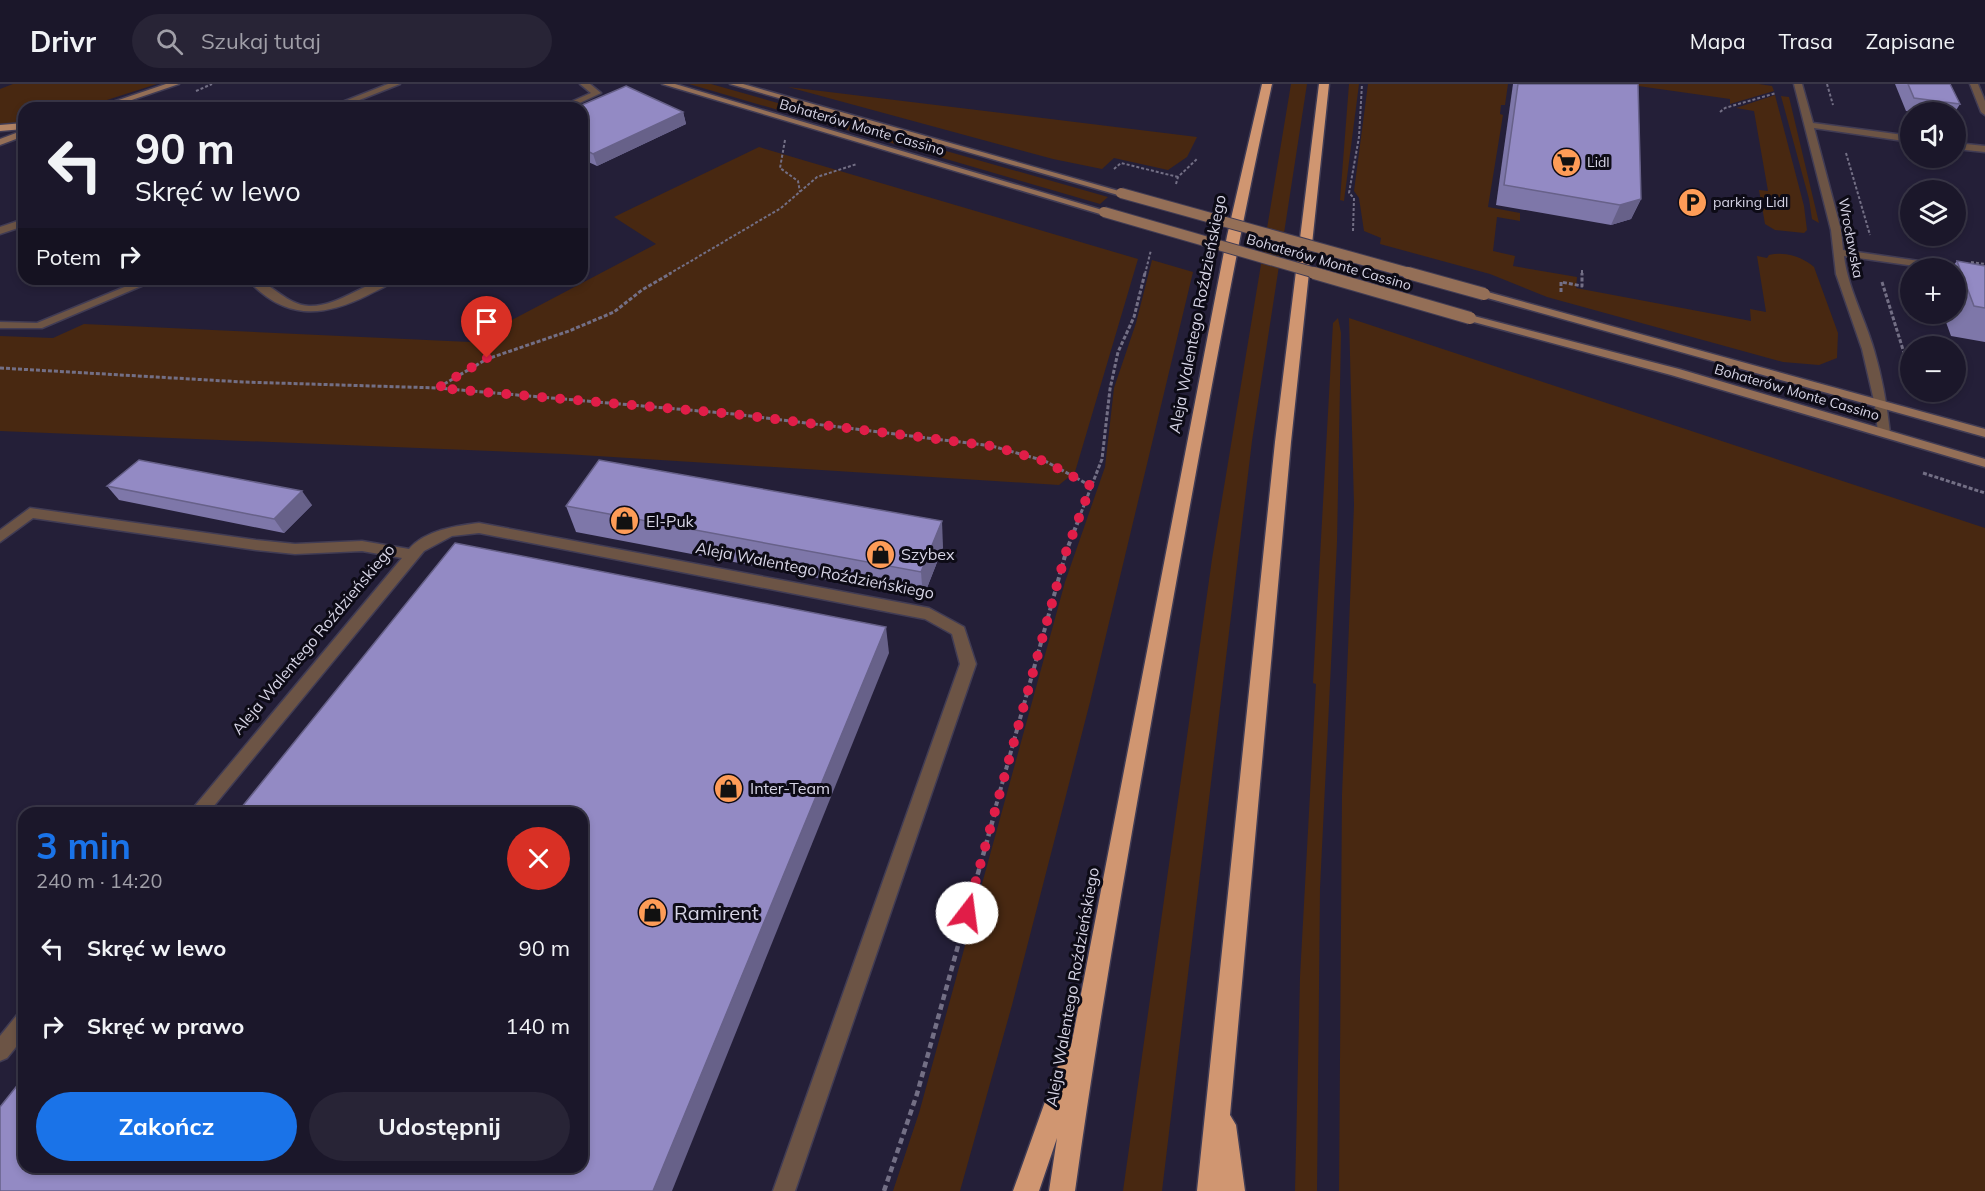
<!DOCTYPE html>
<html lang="pl">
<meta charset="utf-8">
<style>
:root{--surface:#1b172a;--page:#282436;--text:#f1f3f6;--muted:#a09fa8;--line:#393647;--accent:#1a73e8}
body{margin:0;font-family:Mulish,sans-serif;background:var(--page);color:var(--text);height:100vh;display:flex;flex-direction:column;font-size:22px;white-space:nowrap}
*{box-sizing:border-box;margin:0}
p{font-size:20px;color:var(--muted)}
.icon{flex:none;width:33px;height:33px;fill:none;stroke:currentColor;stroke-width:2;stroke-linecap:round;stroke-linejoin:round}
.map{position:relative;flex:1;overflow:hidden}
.sheet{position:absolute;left:18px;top:723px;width:570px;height:366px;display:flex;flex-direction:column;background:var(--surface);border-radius:18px;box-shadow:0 3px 9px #0003,0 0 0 2px var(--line)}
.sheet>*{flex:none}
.hud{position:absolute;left:18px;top:18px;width:570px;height:183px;border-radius:18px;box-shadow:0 3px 9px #0003,0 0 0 2px var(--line);background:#1b172a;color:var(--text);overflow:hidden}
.controls{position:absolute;left:1900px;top:18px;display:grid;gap:12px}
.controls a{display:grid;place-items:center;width:66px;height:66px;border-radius:50%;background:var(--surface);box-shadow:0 3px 9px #0003,0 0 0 2px var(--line);font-size:30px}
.pin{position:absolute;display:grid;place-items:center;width:51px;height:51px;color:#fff;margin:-62px -26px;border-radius:50% 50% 50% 0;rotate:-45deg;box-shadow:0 0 6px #0007}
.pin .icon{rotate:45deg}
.me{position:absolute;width:66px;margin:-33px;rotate:15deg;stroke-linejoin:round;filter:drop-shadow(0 0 4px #0008)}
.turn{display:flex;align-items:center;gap:21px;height:126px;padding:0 18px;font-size:27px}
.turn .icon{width:78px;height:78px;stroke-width:2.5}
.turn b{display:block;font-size:42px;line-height:51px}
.then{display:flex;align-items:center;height:57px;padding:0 18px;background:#0003;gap:12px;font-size:22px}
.round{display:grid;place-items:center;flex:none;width:63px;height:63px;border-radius:32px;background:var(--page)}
.overview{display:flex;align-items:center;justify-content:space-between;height:102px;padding:0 18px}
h1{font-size:36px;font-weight:700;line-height:45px;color:var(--accent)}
.primary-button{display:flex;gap:12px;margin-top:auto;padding:12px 18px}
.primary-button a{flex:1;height:69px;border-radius:36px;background:var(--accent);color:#fff;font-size:24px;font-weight:700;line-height:69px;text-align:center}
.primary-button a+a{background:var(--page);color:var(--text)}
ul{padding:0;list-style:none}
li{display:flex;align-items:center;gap:18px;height:78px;padding:0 18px}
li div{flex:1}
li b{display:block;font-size:22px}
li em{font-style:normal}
header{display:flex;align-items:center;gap:36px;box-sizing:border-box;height:84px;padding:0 30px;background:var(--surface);border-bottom:2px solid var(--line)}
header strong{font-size:28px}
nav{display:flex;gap:33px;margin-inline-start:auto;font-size:21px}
.search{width:420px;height:54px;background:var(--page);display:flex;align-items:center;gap:15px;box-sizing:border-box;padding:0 21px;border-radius:33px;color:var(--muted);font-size:22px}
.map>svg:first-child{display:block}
.green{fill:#482811}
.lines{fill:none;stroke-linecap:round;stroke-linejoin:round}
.lane-casing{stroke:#413c54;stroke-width:3}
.street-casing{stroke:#413c54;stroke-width:3}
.secondary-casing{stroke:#413c54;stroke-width:3}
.primary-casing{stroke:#413c54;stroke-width:3}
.highway-casing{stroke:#413c54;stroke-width:3}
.path-far3{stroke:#736f85;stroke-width:2;stroke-dasharray:3 2;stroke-linecap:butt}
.path-far2{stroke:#736f85;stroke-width:3;stroke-dasharray:4 2;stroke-linecap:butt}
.path-far1{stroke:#736f85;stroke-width:4;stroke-dasharray:4.5 3;stroke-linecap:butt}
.path{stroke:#736f85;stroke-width:4.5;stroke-dasharray:6 4;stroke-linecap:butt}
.lane{fill:#6c5445;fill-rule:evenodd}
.street{fill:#6c5445;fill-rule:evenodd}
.secondary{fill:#946f57;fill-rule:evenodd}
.primary{fill:#b38465;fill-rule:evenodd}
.highway{fill:#d09671;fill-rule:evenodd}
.secondary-bridge-far1-casing{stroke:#413c54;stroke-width:12;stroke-linecap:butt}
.secondary-bridge-casing{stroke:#413c54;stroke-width:14;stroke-linecap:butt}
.secondary-bridge-far1{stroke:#946f57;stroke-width:10}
.secondary-bridge{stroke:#946f57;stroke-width:12}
.wall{fill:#7e77a9}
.shaded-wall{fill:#676189}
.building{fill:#938ac4;stroke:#676189;stroke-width:1.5}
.route{stroke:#e11d48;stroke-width:10;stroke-dasharray:0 18}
.labels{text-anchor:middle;stroke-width:6;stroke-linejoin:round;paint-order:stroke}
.far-street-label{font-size:14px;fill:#d7d5e6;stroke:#0d0b16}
.far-poi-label{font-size:14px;fill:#d7d5e6;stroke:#0d0b16;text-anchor:start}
.street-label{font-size:16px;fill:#d7d5e6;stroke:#0d0b16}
.poi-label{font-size:16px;fill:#d7d5e6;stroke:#0d0b16;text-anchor:start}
.near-poi-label{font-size:20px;fill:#d7d5e6;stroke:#0d0b16;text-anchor:start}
</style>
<header>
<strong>Drivr</strong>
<div class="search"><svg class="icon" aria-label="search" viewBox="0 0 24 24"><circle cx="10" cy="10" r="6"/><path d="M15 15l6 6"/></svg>Szukaj tutaj</div>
<nav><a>Mapa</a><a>Trasa</a><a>Zapisane</a></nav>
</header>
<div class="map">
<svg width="1985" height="1107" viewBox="0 0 1985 1107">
<rect width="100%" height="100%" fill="#241f38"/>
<g class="green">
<path d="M 13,0 L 157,0 L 82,24 L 24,24 L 24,38 L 0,40 L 0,5 Z"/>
<path d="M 689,0 L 711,0 L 1108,113 L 1100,120 Z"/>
<path d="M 1291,0 L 1307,0 L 1252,357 L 1162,1107 L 1123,1107 L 1212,475 Z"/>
<path d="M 1349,0 L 1359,0 L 1344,117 L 1340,116 Z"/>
<path d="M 1368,0 L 1508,0 L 1505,21 L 1501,21 L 1500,30 L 1503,31 L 1488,123 L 1520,129 L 1520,137 L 1497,133 L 1493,167 L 1515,172 L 1513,182 L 1577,193 L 1576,204 L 1751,237 L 1750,225 L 1766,228 L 1757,172 L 1767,174 L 1769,171 C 1784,167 1803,173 1814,183 L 1838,249 L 1837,274 L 1819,281 L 1783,278 L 1547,213 L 1490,190 L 1380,160 L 1381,154 L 1364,147 L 1359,114 L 1354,107 Z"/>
<path d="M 1563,0 L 1759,0 L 1772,2 L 1774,7 L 1730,20 L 1730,15 L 1624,0 Z"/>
<path d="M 788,3 L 1197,53 L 1187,73 L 1168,86 L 1114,74 L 1102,85 L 1053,75 Z"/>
<path d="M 1775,11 L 1804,122 L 1807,146 L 1804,149 L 1775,146 L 1765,140 L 1759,106 L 1768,107 L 1754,27 L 1736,24 Z"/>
<path d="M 1781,12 L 1789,13 L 1819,139 L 1812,135 L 1809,115 Z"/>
<path d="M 759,63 L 1138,175 L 1075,388 L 1059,401 L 565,370 L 0,347 L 0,252 L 53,254 L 84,240 L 470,258 L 656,160 L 614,133 Z"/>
<path d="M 1152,176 L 1193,188 L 1090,618 L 1012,921 L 960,1107 L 893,1107 L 919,1029 L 1065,498 L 1105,383 L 1114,304 L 1136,239 Z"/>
<path d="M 1338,234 L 1341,249 L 1337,458 L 1320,804 L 1317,1107 L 1295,1107 L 1300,893 L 1316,600 L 1313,599 L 1333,239 Z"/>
<path d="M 1349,234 L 1985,444 L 1985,1107 L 1339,1107 L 1342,710 L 1354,421 Z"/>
</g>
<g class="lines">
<defs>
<g id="lane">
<path d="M 388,0 L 400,0 L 339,24 L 327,24 Z"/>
<path d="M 580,0 L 590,0 L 601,9 L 569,24 L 557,24 L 591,9 Z"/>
<path d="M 24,135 L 24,142 L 0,150 L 0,143 Z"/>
<path d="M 144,195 L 158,195 L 42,244 L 0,244 L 0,238 L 37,239 Z"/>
<path d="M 247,195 C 271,195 284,221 309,222 C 341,223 365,195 396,195 C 389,202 377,206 368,211 C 322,234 284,236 247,195 Z"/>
<path d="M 30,424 L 256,456 L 295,460 L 362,457 L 409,465 C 426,446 455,442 479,439 L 929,524 L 964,543 L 976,580 L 795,1107 L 773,1107 L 960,580 L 952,550 L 925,535 L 479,449 L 452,452 L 424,467 L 208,729 L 189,729 L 402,474 L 362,467 L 295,470 L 256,466 L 33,434 L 0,458 L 0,446 Z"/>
<path d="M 24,928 L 24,953 L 7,974 L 0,977 L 0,952 L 17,931 Z"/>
</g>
<g id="street">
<path d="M 1794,0 L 1802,0 L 1813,39 L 1911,52 L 1911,58 L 1814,44 L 1841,146 L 1843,166 L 1947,181 L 1952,184 L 1929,184 L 1844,172 C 1848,205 1865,234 1874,266 C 1882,293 1887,321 1890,349 L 1884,353 L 1878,349 L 1875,321 L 1862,265 L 1836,190 L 1831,146 Z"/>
<path d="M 1970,0 L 1978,0 L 1985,17 L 1985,31 L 1981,28 Z"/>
<path d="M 1956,59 L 1985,62 L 1985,68 L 1956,65 Z"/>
</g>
<g id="secondary">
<path d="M 166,0 L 179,0 L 108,24 L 95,24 Z"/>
<path d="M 662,0 L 675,0 L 1109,128 L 1100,130 Z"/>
<path d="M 730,0 L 743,0 L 1126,109 L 1118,111 Z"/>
<path d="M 24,46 L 24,52 L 0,61 L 0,55 Z"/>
<path d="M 1484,207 L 1985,345 L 1985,353 L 1480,212 L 1479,210 Z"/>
<path d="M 1470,231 L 1679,285 L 1985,375 L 1985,383 L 1671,291 L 1466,236 L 1466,232 Z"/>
</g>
<path id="primary" d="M 24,39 L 24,45 L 0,47 L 0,41 Z"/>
<g id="highway">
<path d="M 1262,0 L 1272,0 C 1231,188 1198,377 1164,566 C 1132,746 1100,926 1075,1107 L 1049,1107 L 1057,1054 L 1039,1107 L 1013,1107 L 1061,973 L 1065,965 L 1071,962 L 1227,152 Z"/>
<path d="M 1319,0 L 1329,0 L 1291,358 L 1230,1031 L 1236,1041 L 1245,1107 L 1197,1107 L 1275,358 Z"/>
</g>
</defs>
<use href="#lane" class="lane-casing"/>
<use href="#street" class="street-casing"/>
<use href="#secondary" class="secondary-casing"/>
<use href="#primary" class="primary-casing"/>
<use href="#highway" class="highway-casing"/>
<g class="path-far3">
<path d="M 1827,0 L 1833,21"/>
<path d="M 196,7 L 212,0"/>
<path d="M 1720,28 L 1725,24 L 1776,9"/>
<path d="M 785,56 L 780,84 L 798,97 L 800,108"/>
<path d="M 1846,69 L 1870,151"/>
<path d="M 1114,85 L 1121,79 L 1178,93"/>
<path d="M 1176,100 L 1178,93 L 1198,74"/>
<path d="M 1353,147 L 1354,114 L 1349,109 L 1359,53 L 1362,0"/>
<path d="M 1971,178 L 1985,180"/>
<path d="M 1582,186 L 1582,190"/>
<path d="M 669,190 L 781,124 L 817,93 L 857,80"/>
<path d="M 1145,190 L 1151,166"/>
</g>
<g class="path-far2">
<path d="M 1882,198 L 1904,269"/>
<path d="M 1561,208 L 1561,198 L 1582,202 L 1582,189"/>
<path d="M 0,284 L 243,298 L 438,304 L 734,330 L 992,362 L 1045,377 L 1091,402"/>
<path d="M 439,303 L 487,275 L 569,247 L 614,228 L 642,206 L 671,189"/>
<path d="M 1923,389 L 1985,409"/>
<path d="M 1081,429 L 1102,375 L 1110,305 L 1118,268 L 1134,233 L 1145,189"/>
</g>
<path class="path-far1" d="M 994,729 L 1066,468 L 1082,427"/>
<path class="path" d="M 884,1107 L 917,1010 L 995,728"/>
<use href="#lane" class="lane"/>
<use href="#street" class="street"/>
<use href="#secondary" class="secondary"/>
<use href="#primary" class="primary"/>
<use href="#highway" class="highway"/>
<defs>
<g id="secondary-bridge-far1">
<path d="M 1121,109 L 1413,190"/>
<path d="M 1104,128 L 1319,190"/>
</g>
<g id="secondary-bridge">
<path d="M 1314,189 L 1470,234"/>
<path d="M 1408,189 L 1484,210"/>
</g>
</defs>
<use href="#secondary-bridge-far1" class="secondary-bridge-far1-casing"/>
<use href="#secondary-bridge" class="secondary-bridge-casing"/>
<use href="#secondary-bridge-far1" class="secondary-bridge-far1"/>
<use href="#secondary-bridge" class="secondary-bridge"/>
</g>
<g class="wall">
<path d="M 1513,0 L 1638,0 L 1641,115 L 1631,135 L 1611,141 L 1496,121 Z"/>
<path d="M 1895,0 L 1950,0 L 1960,20 L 1955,28 L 1917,28 L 1906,27 Z"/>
<path d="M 582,24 L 683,28 L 686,40 L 597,82 L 582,75 Z"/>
<path d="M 1957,177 L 1985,182 L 1985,258 L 1951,252 L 1943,230 L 1956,230 L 1956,184 L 1951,184 Z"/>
<path d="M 107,402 L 312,421 L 284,449 L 119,416 Z"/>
<path d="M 566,422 L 943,463 L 923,514 L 576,448 Z"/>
</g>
<g class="shaded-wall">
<path d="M 683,28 L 686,40 L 597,82 L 593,70 Z"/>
<path d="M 1641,115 L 1631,135 L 1611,141 L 1620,121 Z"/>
<path d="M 302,407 L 312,421 L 284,449 L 274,435 Z"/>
<path d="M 942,437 L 943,463 L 923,514 L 921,488 Z"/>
<path d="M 886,543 L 889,569 L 672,1107 L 653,1107 Z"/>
</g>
<g class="building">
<path d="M 1518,0 L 1638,0 L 1641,115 L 1620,121 L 1504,101 Z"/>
<path d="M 1908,0 L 1950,0 L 1960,20 L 1914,14 Z"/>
<path d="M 626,2 L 683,28 L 593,70 L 582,64 L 582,24 L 575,24 Z"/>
<path d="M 1957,177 L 1985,182 L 1985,224 L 1974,222 Z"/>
<path d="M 139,376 L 302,407 L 274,435 L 107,402 Z"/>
<path d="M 599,376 L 942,437 L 921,488 L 566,422 Z"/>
<path d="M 455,459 L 886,543 L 653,1107 L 0,1107 L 0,1023 L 24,993 L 24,1083 L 582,1083 L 582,729 L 237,729 Z"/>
</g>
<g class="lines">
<path class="route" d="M 487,274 L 438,304 L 734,330 L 992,362 L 1044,377 L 1091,402 L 1066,468 L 967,829"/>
</g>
<defs>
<symbol id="supermarket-disc" viewBox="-11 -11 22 22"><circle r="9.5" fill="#fe9c57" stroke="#0d0b16"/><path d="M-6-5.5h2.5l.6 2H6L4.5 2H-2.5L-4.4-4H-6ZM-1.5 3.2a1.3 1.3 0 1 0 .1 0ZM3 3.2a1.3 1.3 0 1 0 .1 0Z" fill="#111"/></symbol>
<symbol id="parking-disc" viewBox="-11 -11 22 22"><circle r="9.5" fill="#fe9c57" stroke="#0d0b16"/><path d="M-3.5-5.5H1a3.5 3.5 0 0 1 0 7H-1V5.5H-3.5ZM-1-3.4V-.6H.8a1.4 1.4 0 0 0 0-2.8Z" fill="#111"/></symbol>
<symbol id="shop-disc" viewBox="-11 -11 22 22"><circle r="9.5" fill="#fe9c57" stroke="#0d0b16"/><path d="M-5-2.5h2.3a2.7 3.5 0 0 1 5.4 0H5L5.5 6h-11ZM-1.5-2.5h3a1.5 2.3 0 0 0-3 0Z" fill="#111"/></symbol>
</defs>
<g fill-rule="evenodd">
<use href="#supermarket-disc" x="1550" y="62" width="33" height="33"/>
<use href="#parking-disc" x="1676" y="102" width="33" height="33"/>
<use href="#shop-disc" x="608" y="420" width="33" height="33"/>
<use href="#shop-disc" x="864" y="454" width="33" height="33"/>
<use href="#shop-disc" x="712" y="688" width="33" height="33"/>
<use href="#shop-disc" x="636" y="812" width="33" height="33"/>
</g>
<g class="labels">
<g class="far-street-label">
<text transform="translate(862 43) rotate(16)" y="5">Bohaterów Monte Cassino</text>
<text transform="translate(1851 154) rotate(79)" y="5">Wrocławska</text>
<text transform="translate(1329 178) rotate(16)" y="5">Bohaterów Monte Cassino</text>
<text transform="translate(1797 308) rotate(16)" y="5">Bohaterów Monte Cassino</text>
</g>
<g class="far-poi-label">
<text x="1587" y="83">Lidl</text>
<text x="1713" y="123">parking Lidl</text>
</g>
<g class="street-label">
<text transform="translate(1197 230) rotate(-79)" y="6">Aleja Walentego Roździeńskiego</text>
<text transform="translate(815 486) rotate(11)" y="6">Aleja Walentego Roździeńskiego</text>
<text transform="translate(313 555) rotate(-50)" y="6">Aleja Walentego Roździeńskiego</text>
<text transform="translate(1072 903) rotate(-80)" y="6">Aleja Walentego Roździeńskiego</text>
</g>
<g class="poi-label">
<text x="646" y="443">El-Puk</text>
<text x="901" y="476">Szybex</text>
<text x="750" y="710">Inter-Team</text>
</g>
<g class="near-poi-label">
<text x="674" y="836">Ramirent</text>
</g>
</g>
</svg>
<div class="controls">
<a><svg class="icon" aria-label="sound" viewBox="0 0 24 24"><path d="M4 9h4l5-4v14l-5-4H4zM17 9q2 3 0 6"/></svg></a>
<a><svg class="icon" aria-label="layers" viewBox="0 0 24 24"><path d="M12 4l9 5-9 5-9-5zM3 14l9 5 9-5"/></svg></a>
<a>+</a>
<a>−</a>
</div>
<div class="pin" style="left:487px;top:274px;background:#d93025"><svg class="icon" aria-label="arrive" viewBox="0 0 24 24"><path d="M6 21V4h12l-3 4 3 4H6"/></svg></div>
<svg class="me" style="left:967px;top:829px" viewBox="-20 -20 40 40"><circle r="19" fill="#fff"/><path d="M0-13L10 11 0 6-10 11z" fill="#e11d48"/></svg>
<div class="hud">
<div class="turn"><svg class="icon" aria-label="left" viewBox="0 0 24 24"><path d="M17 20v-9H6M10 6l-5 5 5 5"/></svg><div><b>90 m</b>Skręć w lewo</div></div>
<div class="then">Potem<svg class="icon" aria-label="right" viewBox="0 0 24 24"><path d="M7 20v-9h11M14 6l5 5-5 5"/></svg></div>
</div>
<section class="sheet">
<div class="overview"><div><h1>3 min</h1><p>240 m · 14:20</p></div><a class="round" style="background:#d93025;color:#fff"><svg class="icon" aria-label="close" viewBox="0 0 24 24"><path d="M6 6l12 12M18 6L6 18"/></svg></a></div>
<ul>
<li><svg class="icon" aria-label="left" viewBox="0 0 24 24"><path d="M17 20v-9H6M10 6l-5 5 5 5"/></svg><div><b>Skręć w lewo</b></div><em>90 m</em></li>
<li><svg class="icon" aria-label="right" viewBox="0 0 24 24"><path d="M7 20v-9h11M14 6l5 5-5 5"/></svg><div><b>Skręć w prawo</b></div><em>140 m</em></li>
</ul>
<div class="primary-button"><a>Zakończ</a><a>Udostępnij</a></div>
</section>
</div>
